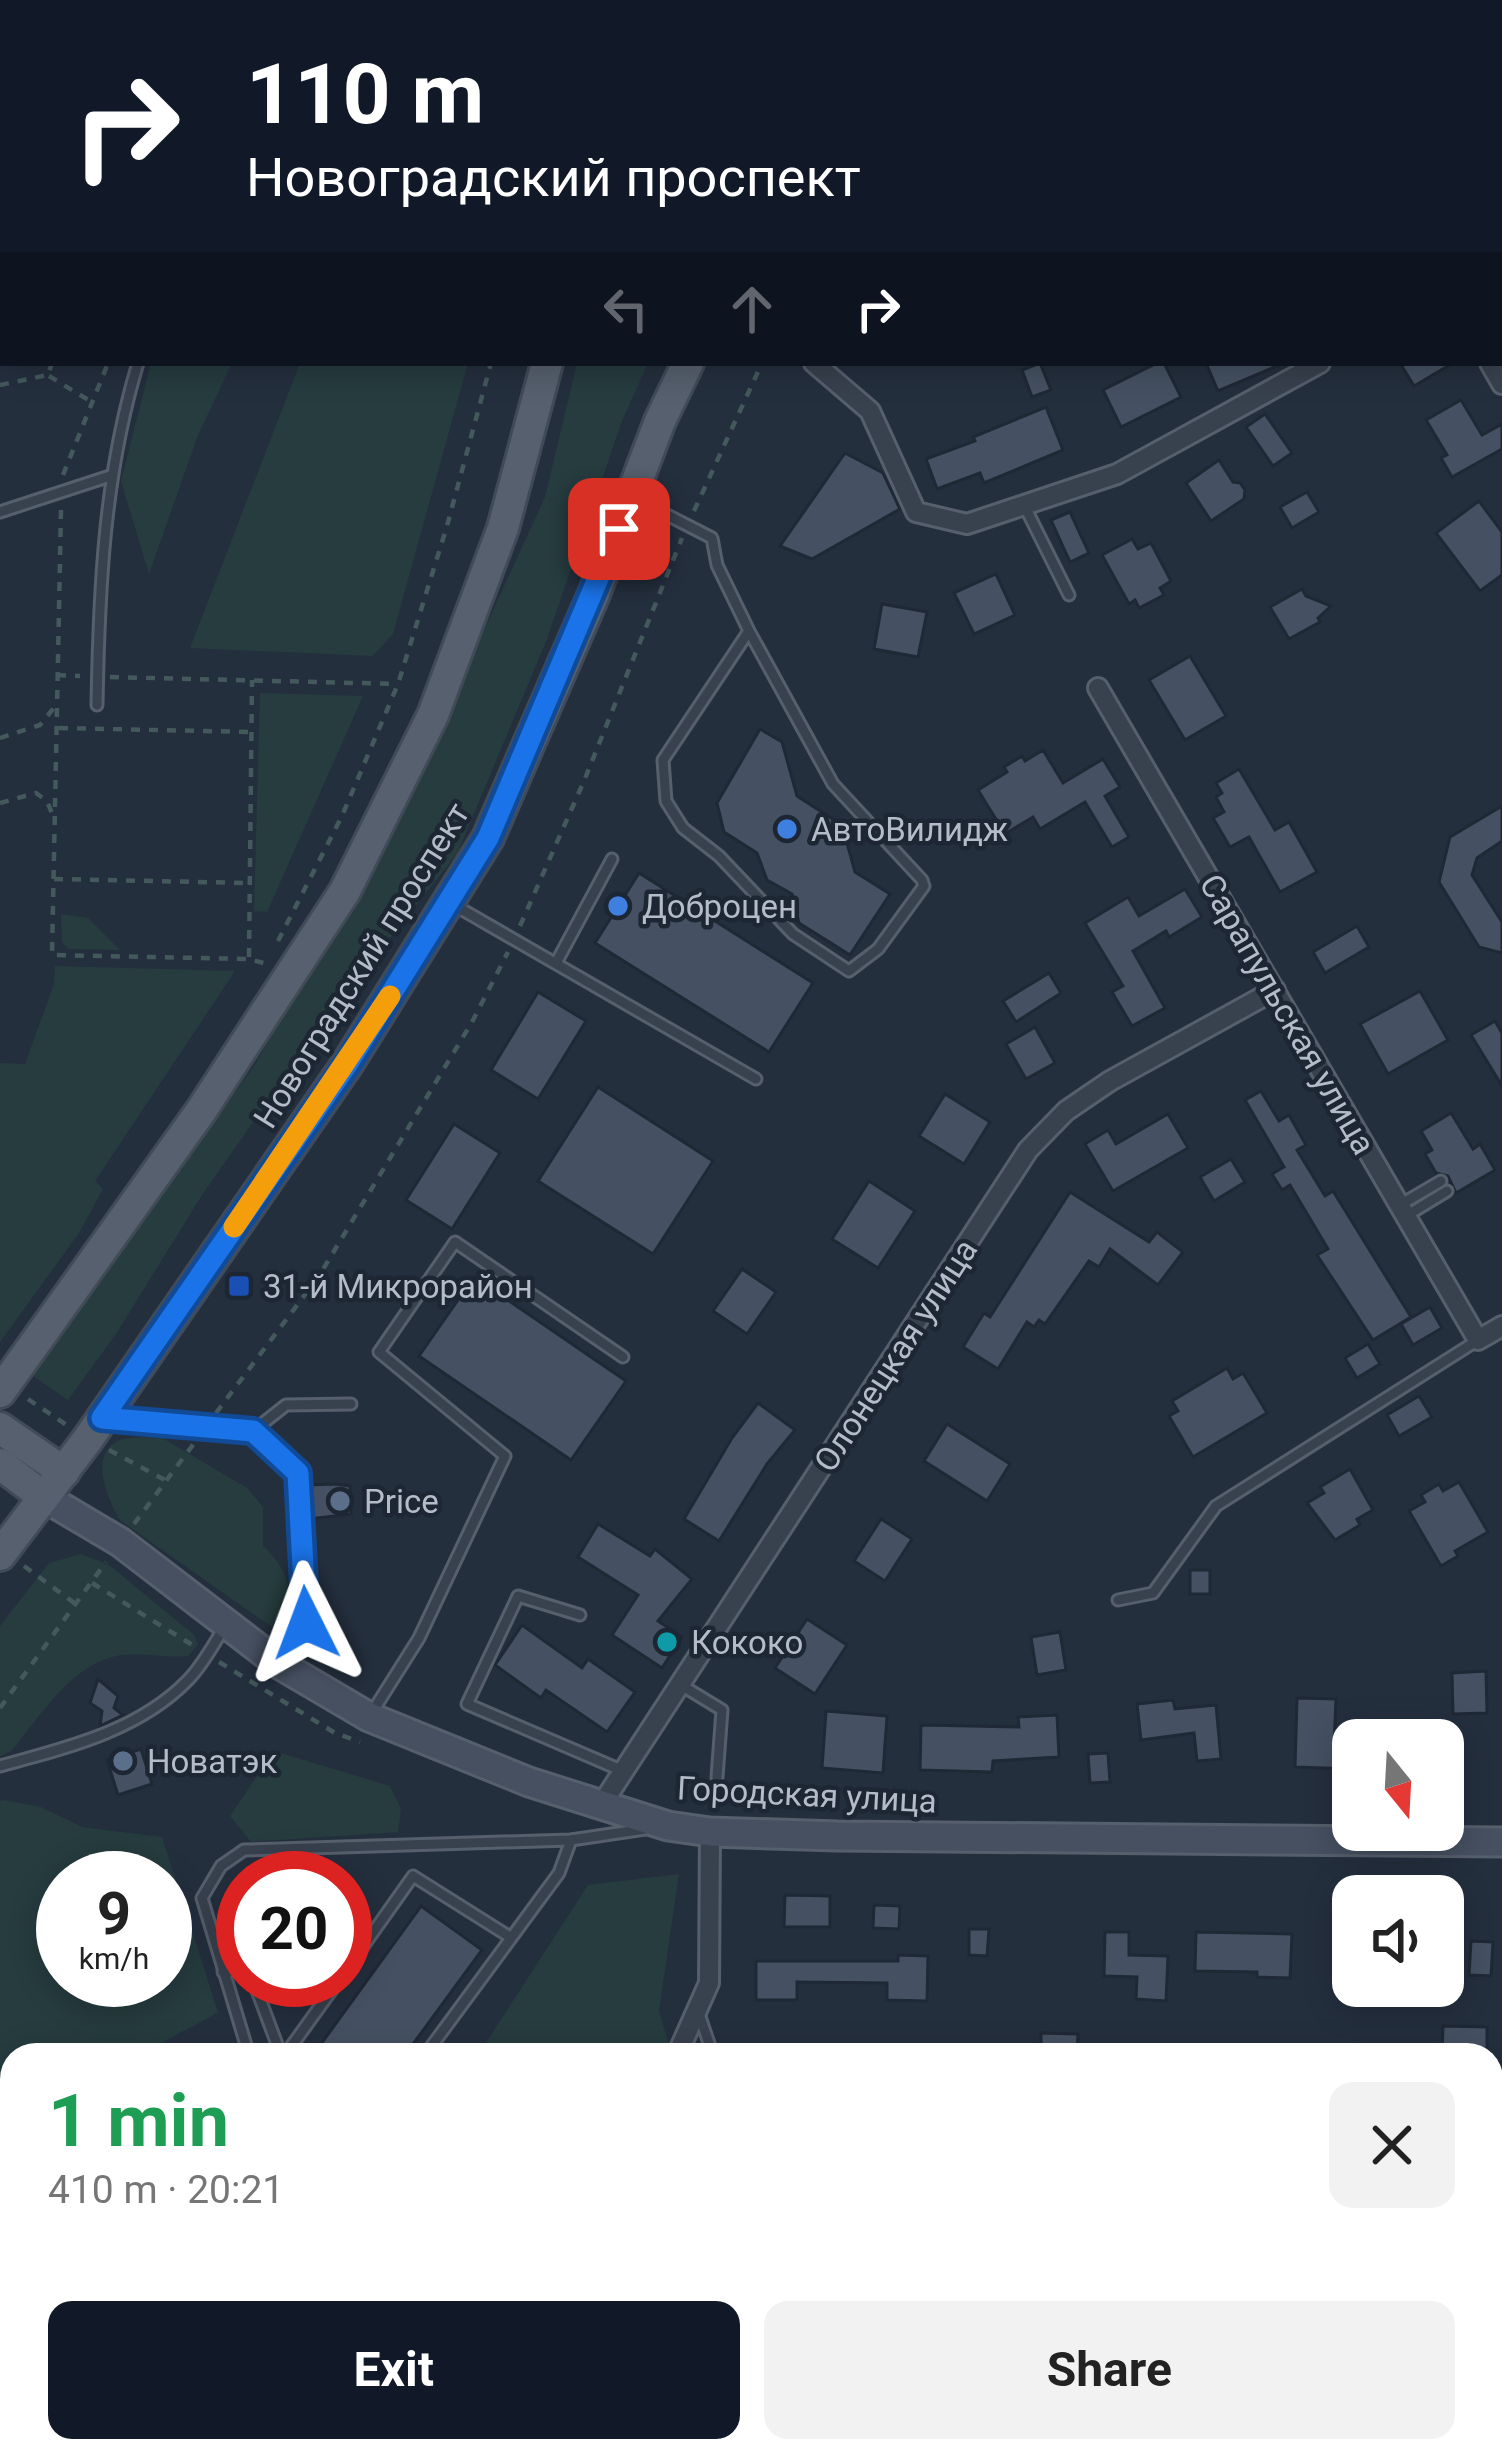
<!DOCTYPE html>
<meta charset="utf-8">
<style>
:root{--surface:#fff;--page:#f2f2f2;--text:#222;--muted:#767676;--accent:#111827}
body{margin:0;font-family:Roboto,sans-serif;background:var(--page);color:var(--text);height:100vh;display:flex;flex-direction:column;font-size:45px;white-space:nowrap}
*{box-sizing:border-box;margin:0}
p{font-size:39px;color:var(--muted)}
.icon{flex:none;width:66px;height:66px;fill:none;stroke:currentColor;stroke-width:2;stroke-linecap:round;stroke-linejoin:round}
.map{position:relative;flex:1;overflow:hidden}
.side{position:absolute;left:0px;top:2043px;width:1503px;height:420px;display:flex;flex-direction:column;background:var(--surface);border-radius:36px 36px 0 0;box-shadow:0 6px 30px #0003}
.side>*{flex:none}
.banner{position:absolute;left:0px;top:0px;width:1503px;height:366px;box-shadow:0 6px 30px #0003;background:#111827;color:#fff;overflow:hidden}
.needle{width:78px;rotate:162deg}
.fabs{position:absolute;left:1332px;top:1719px;display:grid;gap:24px}
.fabs a{display:grid;place-items:center;width:132px;height:132px;border-radius:24px;background:var(--surface);box-shadow:0 6px 30px #0003;font-size:60px}
.speed{position:absolute;left:36px;top:1851px;display:flex;gap:24px;font-size:60px;font-weight:700;text-align:center}
.speed>*{display:grid;place-content:center;width:156px;height:156px;border-radius:50%;background:var(--surface);box-shadow:0 6px 30px #0003;line-height:1}
.speed small{font-size:30px;font-weight:400}
.speed .limit{border:18px solid #d22;background:#fff;color:#111}
.pin{position:absolute;display:grid;place-items:center;width:102px;height:102px;color:#fff;margin:-51px;border-radius:24px;box-shadow:0 6px 18px #0006}
.me{position:absolute;width:132px;margin:-66px;rotate:357deg;stroke-linejoin:round;filter:drop-shadow(0 0 9px #0008)}
.turn{display:flex;align-items:center;gap:42px;height:252px;padding:0 48px;font-size:54px}
.turn .icon{width:156px;height:156px;stroke-width:2.5}
.turn b{display:block;font-size:84px;line-height:102px}
.lanes{display:flex;align-items:center;height:114px;padding:0 48px;background:#0003;justify-content:center;gap:60px;direction:ltr}
.lanes .off{opacity:.35}
.round{display:grid;place-items:center;flex:none;width:126px;height:126px;border-radius:24px;background:var(--page)}
.head{display:flex;align-items:center;justify-content:space-between;height:204px;padding:0 48px}
h1{font-size:72px;font-weight:700;line-height:90px;color:#1e9e55}
.action{display:flex;gap:24px;margin-top:auto;padding:24px 48px}
.action a{flex:1;height:138px;border-radius:24px;background:var(--accent);color:#fff;font-size:48px;font-weight:700;line-height:138px;text-align:center}
.action a+a{background:var(--page);color:var(--text)}
.map>svg:first-child{display:block}
.green{fill:#263c3f;fill-rule:evenodd}
.building{fill:#455162;stroke:#1f2835;stroke-width:3}
.lines{fill:none;stroke-linecap:round;stroke-linejoin:round}
.lane-casing{stroke:#565f6c;stroke-width:15}
.street-casing{stroke:#565f6c;stroke-width:24}
.secondary-casing{stroke:#565f6c;stroke-width:33}
.primary-casing{stroke:#414a57;stroke-width:36}
.path{stroke:#44595c;stroke-width:4.5;stroke-dasharray:9 9;stroke-linecap:butt}
.lane{stroke:#38414e;stroke-width:9}
.street{stroke:#38414e;stroke-width:18}
.secondary{stroke:#465061;stroke-width:27}
.primary{stroke:#56606e;stroke-width:30}
.route-casing{stroke:#114b97;stroke-width:30}
.route{stroke:#1a73e8;stroke-width:21}
.slow{stroke:#f59e0b;stroke-width:21}
.shop-dot{fill:#3f7fe0;stroke:#1d2633;stroke-width:4.5}
.transit-dot{fill:#1a4fb4;stroke:#1d2633;stroke-width:4.5}
.service-dot{fill:#5c6f8a;stroke:#1d2633;stroke-width:4.5}
.culture-dot{fill:#0f9aa8;stroke:#1d2633;stroke-width:4.5}
.labels{text-anchor:middle;stroke-width:9;stroke-linejoin:round;paint-order:stroke}
.poi-label{font-size:33px;fill:#b4bcc9;stroke:#1d2633;text-anchor:start}
.street-label{font-size:33px;fill:#b4bcc9;stroke:#1d2633}
</style>
<div class="map">
<svg width="1502" height="2463" viewBox="0 0 1502 2463">
<rect width="100%" height="100%" fill="#242f3e"/>
<g class="green">
<path d="M 552,0 L 866,0 L 863,3 Z"/>
<path d="M 151,363 L 232,363 L 198,435 L 149,574 L 121,481 Z"/>
<path d="M 300,363 L 468,363 L 393,634 L 373,656 L 190,648 Z"/>
<path d="M 577,363 L 648,363 L 622,421 L 547,639 L 457,854 L 326,1018 L 202,1195 L 116,1334 L 68,1400 L 30,1374 L 254,1066 L 396,822 L 545,497 Z"/>
<path d="M 260,693 L 363,696 L 267,912 L 254,911 Z"/>
<path d="M 61,914 L 88,918 L 120,950 L 68,949 L 62,942 Z"/>
<path d="M 55,966 L 235,971 L 95,1181 L 103,1189 L 79,1233 L 0,1342 L 0,1063 L 25,1064 L 54,984 Z"/>
<path d="M 161,1437 L 247,1488 L 263,1507 L 263,1546 C 287,1567 302,1603 276,1630 L 121,1521 C 108,1501 87,1453 120,1440 C 131,1436 149,1438 161,1437 Z"/>
<path d="M 81,1554 L 109,1565 L 193,1634 L 198,1644 L 188,1656 C 166,1658 145,1652 122,1655 C 72,1662 42,1715 11,1751 L 0,1756 L 0,1626 L 49,1563 Z"/>
<path d="M 274,1751 L 390,1786 L 401,1809 L 398,1832 L 251,1842 L 230,1816 Z"/>
<path d="M 4,1800 L 41,1807 L 82,1827 L 162,1837 L 218,2012 C 199,2025 161,2039 148,2055 L 12,2055 L 12,2199 L 0,2213 L 0,1801 ZM 63,1878 L 165,1878 L 165,1980 L 63,1980 Z"/>
<path d="M 679,1874 L 659,2011 L 672,2055 L 478,2055 L 588,1885 Z"/>
<path d="M 21,2451 L 333,2451 L 337,2463 L 12,2463 Z"/>
<path d="M 586,2451 L 1187,2451 L 1253,2463 L 595,2463 Z"/>
</g>
<g class="building">
<path d="M 1040,363 L 1051,390 L 1032,397 L 1022,370 Z"/>
<path d="M 1157,363 L 1164,363 L 1181,397 L 1121,427 L 1103,390 Z"/>
<path d="M 1206,363 L 1284,363 L 1218,391 Z"/>
<path d="M 1400,363 L 1453,363 L 1414,386 Z"/>
<path d="M 1461,400 L 1482,435 L 1502,424 L 1502,449 L 1452,477 L 1441,458 L 1447,455 L 1426,420 Z"/>
<path d="M 1046,407 L 1063,450 L 984,483 L 980,473 L 937,489 L 926,459 L 975,441 L 973,437 Z"/>
<path d="M 1265,414 L 1292,453 L 1273,466 L 1246,427 Z"/>
<path d="M 845,453 L 883,473 L 900,509 L 812,559 L 780,546 Z"/>
<path d="M 1219,460 L 1233,482 L 1240,483 L 1245,490 L 1244,499 L 1211,521 L 1186,483 Z"/>
<path d="M 1307,492 L 1319,512 L 1292,528 L 1280,507 Z"/>
<path d="M 1479,501 L 1502,532 L 1502,575 L 1480,591 L 1436,533 Z"/>
<path d="M 1070,512 L 1089,553 L 1070,562 L 1051,520 Z"/>
<path d="M 1132,539 L 1138,549 L 1151,543 L 1171,581 L 1160,588 L 1164,595 L 1139,608 L 1135,600 L 1129,604 L 1102,555 Z"/>
<path d="M 996,574 L 1015,615 L 974,634 L 954,593 Z"/>
<path d="M 1302,589 L 1306,596 L 1331,606 L 1318,618 L 1320,622 L 1289,639 L 1270,607 Z"/>
<path d="M 882,604 L 927,612 L 918,657 L 874,649 Z"/>
<path d="M 1190,656 L 1226,716 L 1185,740 L 1149,680 Z"/>
<path d="M 760,729 L 782,742 L 797,796 L 842,825 L 855,872 L 890,894 L 850,955 L 799,923 L 792,894 L 767,880 L 757,853 L 724,832 L 717,803 Z"/>
<path d="M 1043,750 L 1063,783 L 1103,759 L 1120,787 L 1105,796 L 1129,837 L 1112,847 L 1085,802 L 1040,829 L 1033,817 L 1005,834 L 978,790 L 1007,772 L 1004,767 L 1022,756 L 1025,761 Z"/>
<path d="M 1239,769 L 1275,830 L 1289,822 L 1317,872 L 1280,892 L 1249,837 L 1230,847 L 1213,818 L 1224,812 L 1216,797 L 1222,793 L 1216,783 Z"/>
<path d="M 1502,806 L 1502,841 L 1477,858 L 1472,875 L 1502,922 L 1502,953 L 1479,947 L 1439,882 L 1450,837 Z"/>
<path d="M 639,873 L 813,983 L 769,1052 L 595,943 Z"/>
<path d="M 1185,889 L 1202,917 L 1169,937 L 1166,931 L 1133,951 L 1165,1008 L 1132,1026 L 1112,992 L 1123,986 L 1085,923 L 1128,897 L 1139,916 Z"/>
<path d="M 1357,926 L 1369,947 L 1325,973 L 1313,952 Z"/>
<path d="M 1049,973 L 1061,993 L 1016,1022 L 1003,1001 Z"/>
<path d="M 1420,991 L 1448,1040 L 1388,1074 L 1360,1024 Z"/>
<path d="M 538,992 L 586,1021 L 538,1099 L 491,1070 Z"/>
<path d="M 1495,1021 L 1502,1033 L 1502,1086 L 1471,1035 Z"/>
<path d="M 1035,1027 L 1055,1063 L 1026,1079 L 1006,1044 Z"/>
<path d="M 598,1087 L 713,1161 L 653,1254 L 538,1181 Z"/>
<path d="M 1261,1091 L 1279,1121 L 1289,1115 L 1306,1145 L 1297,1150 L 1325,1196 L 1333,1191 L 1411,1317 L 1373,1340 L 1317,1255 L 1328,1249 L 1290,1185 L 1282,1190 L 1272,1174 L 1284,1167 L 1245,1100 Z"/>
<path d="M 945,1094 L 990,1122 L 964,1164 L 919,1136 Z"/>
<path d="M 1451,1113 L 1473,1149 L 1480,1144 L 1495,1170 L 1456,1193 L 1448,1176 L 1436,1173 L 1425,1154 L 1432,1150 L 1421,1131 Z"/>
<path d="M 1168,1114 L 1188,1148 L 1113,1191 L 1085,1144 L 1108,1130 L 1116,1144 Z"/>
<path d="M 454,1124 L 500,1153 L 452,1229 L 406,1200 Z"/>
<path d="M 1231,1159 L 1245,1182 L 1214,1201 L 1200,1177 Z"/>
<path d="M 869,1181 L 915,1211 L 878,1268 L 832,1239 Z"/>
<path d="M 1070,1192 L 1149,1242 L 1157,1232 L 1183,1252 L 1158,1285 L 1110,1249 L 1099,1267 L 1089,1261 L 1045,1324 L 1039,1320 L 1034,1327 L 1027,1322 L 998,1369 L 963,1347 L 984,1313 L 990,1317 Z"/>
<path d="M 742,1269 L 776,1292 L 747,1334 L 713,1311 Z"/>
<path d="M 474,1277 L 626,1381 L 571,1460 L 419,1356 Z"/>
<path d="M 1430,1307 L 1442,1328 L 1413,1345 L 1401,1324 Z"/>
<path d="M 1368,1344 L 1380,1364 L 1357,1378 L 1345,1358 Z"/>
<path d="M 1227,1368 L 1233,1379 L 1243,1373 L 1267,1413 L 1193,1457 L 1169,1416 L 1178,1411 L 1172,1401 Z"/>
<path d="M 1419,1396 L 1432,1417 L 1399,1436 L 1387,1415 Z"/>
<path d="M 758,1403 L 795,1430 L 767,1464 L 719,1541 L 684,1519 L 732,1438 Z"/>
<path d="M 947,1424 L 1010,1464 L 987,1501 L 924,1461 Z"/>
<path d="M 1350,1469 L 1373,1510 L 1357,1519 L 1360,1525 L 1335,1540 L 1307,1503 L 1324,1493 L 1320,1487 Z"/>
<path d="M 1459,1482 L 1488,1532 L 1455,1551 L 1458,1556 L 1441,1566 L 1409,1511 L 1425,1502 L 1421,1495 L 1439,1484 L 1443,1491 Z"/>
<path d="M 334,1484 L 350,1486 L 351,1514 L 309,1519 L 308,1485 Z"/>
<path d="M 881,1519 L 912,1539 L 885,1581 L 854,1561 Z"/>
<path d="M 598,1524 L 650,1556 L 655,1549 L 692,1579 L 658,1621 L 682,1637 L 662,1668 L 612,1635 L 638,1595 L 578,1557 Z"/>
<rect x="1190" y="1570" width="20" height="24"/>
<path d="M 807,1619 L 847,1645 L 815,1694 L 775,1668 Z"/>
<path d="M 522,1625 L 582,1668 L 588,1659 L 635,1692 L 607,1732 L 546,1690 L 541,1698 L 495,1665 Z"/>
<path d="M 1060,1632 L 1066,1670 L 1037,1675 L 1031,1637 Z"/>
<path d="M 1486,1671 L 1487,1713 L 1453,1714 L 1452,1673 Z"/>
<path d="M 98,1679 L 118,1696 L 114,1708 L 123,1715 L 100,1726 L 102,1711 L 90,1703 Z"/>
<path d="M 1297,1698 L 1336,1699 L 1334,1745 L 1353,1744 L 1353,1769 L 1295,1767 Z"/>
<path d="M 1173,1700 L 1175,1709 L 1216,1705 L 1221,1759 L 1197,1761 L 1194,1733 L 1141,1740 L 1137,1704 Z"/>
<path d="M 826,1711 L 887,1716 L 883,1773 L 822,1768 Z"/>
<path d="M 1057,1715 L 1059,1757 L 993,1761 L 992,1772 L 920,1770 L 921,1725 L 1019,1727 L 1018,1717 Z"/>
<path d="M 141,1749 L 152,1784 L 118,1795 L 107,1760 Z"/>
<path d="M 1108,1753 L 1110,1782 L 1090,1783 L 1088,1754 Z"/>
<path d="M 785,1895 L 830,1896 L 830,1927 L 784,1927 Z"/>
<path d="M 874,1905 L 900,1906 L 899,1929 L 873,1928 Z"/>
<path d="M 421,1906 L 482,1950 L 405,2055 L 313,2055 Z"/>
<path d="M 969,1929 L 989,1929 L 987,1956 L 969,1955 Z"/>
<path d="M 1105,1932 L 1129,1932 L 1129,1955 L 1168,1956 L 1166,2001 L 1136,1999 L 1137,1977 L 1104,1976 Z"/>
<path d="M 1196,1932 L 1292,1934 L 1290,1978 L 1257,1977 L 1257,1972 L 1195,1971 Z"/>
<path d="M 1471,1941 L 1493,1942 L 1491,1976 L 1469,1975 Z"/>
<path d="M 898,1955 L 928,1956 L 927,2001 L 887,2000 L 887,1983 L 797,1982 L 797,2000 L 756,2000 L 756,1961 L 898,1961 Z"/>
<path d="M 1443,2026 L 1487,2027 L 1487,2055 L 1442,2055 Z"/>
<path d="M 1041,2033 L 1078,2034 L 1077,2055 L 1041,2055 Z"/>
</g>
<g class="lines">
<defs>
<g id="lane">
<path d="M 987,0 L 989,3"/>
<path d="M 341,3 L 343,0"/>
<path d="M 1461,3 L 1464,0"/>
<path d="M 636,499 L 712,538 L 717,565 L 749,631 L 833,784 L 922,880 L 924,886 L 878,949 L 849,971 L 793,934 L 719,856 L 683,828 L 666,801 L 663,760 L 749,631"/>
<path d="M 1024,505 L 1069,595"/>
<path d="M 0,512 L 110,476"/>
<path d="M 97,705 C 99,589 104,475 138,363"/>
<path d="M 454,905 L 756,1079"/>
<path d="M 556,963 L 612,859"/>
<path d="M 1400,1205 L 1441,1181"/>
<path d="M 1406,1216 L 1447,1191"/>
<path d="M 111,1419 L 253,1431 L 298,1473 L 306,1623 L 282,1659"/>
<path d="M 253,1431 L 286,1405 L 351,1404"/>
<path d="M 1118,1600 L 1153,1593 L 1216,1506 L 1478,1340"/>
<path d="M 580,1615 L 518,1596 L 467,1704 L 623,1771"/>
<path d="M 681,1685 L 722,1710 L 717,1777"/>
<path d="M 371,1714 L 419,1638 L 505,1456 L 379,1352 L 455,1242 L 623,1357"/>
<path d="M 0,1766 C 66,1748 139,1731 188,1680 C 203,1665 214,1643 226,1625"/>
<path d="M 223,1972 L 243,1970"/>
<path d="M 345,1972 L 413,1876 L 510,1937"/>
<path d="M 253,1980 L 281,2055"/>
<path d="M 699,2014 L 713,2055"/>
<path d="M 249,2055 L 202,1898 L 221,1866 L 244,1850 L 571,1840 L 645,1829"/>
<path d="M 285,2055 L 339,1980"/>
<path d="M 425,2055 L 559,1873 L 571,1840"/>
<path d="M 0,2350 L 12,2334"/>
<path d="M 371,2451 L 374,2463"/>
<path d="M 436,2451 L 440,2463"/>
<path d="M 57,2463 L 65,2451"/>
<path d="M 1381,2463 L 1381,2451"/>
</g>
<g id="street">
<path d="M 1266,0 L 1267,3"/>
<path d="M 1500,285 L 1502,283"/>
<path d="M 814,363 L 870,411 L 916,512 L 967,524 L 1117,474 L 1320,363"/>
<path d="M 1490,363 L 1502,384"/>
<path d="M 1098,688 L 1478,1340 L 1502,1326"/>
<path d="M 600,1807 L 1028,1150 L 1066,1111 L 1110,1081 L 1275,990"/>
<path d="M 677,2055 L 709,1983 L 710,1832"/>
<path d="M 1271,2451 L 1330,2463"/>
</g>
<path id="secondary" d="M 44,1497 L 120,1542 L 279,1664 L 369,1717 L 529,1782 L 668,1826 L 710,1832 L 838,1836 L 1502,1842"/>
<g id="primary">
<path d="M 531,0 L 531,3"/>
<path d="M 939,3 L 943,0"/>
<path d="M 0,1392 L 201,1111 L 345,891 L 433,715 L 503,528 L 547,363"/>
<path d="M 0,1428 L 64,1472"/>
<path d="M 0,1464 L 44,1497"/>
<path d="M 0,1555 L 88,1439 L 348,1063 L 488,838 L 594,594 L 660,421 L 688,363"/>
</g>
</defs>
<use href="#lane" class="lane-casing"/>
<use href="#street" class="street-casing"/>
<use href="#secondary" class="secondary-casing"/>
<use href="#primary" class="primary-casing"/>
<g class="path">
<path d="M 479,0 L 480,3"/>
<path d="M 188,3 L 189,0"/>
<path d="M 226,3 L 227,0"/>
<path d="M 314,3 L 316,0"/>
<path d="M 0,133 L 3,132"/>
<path d="M 3,249 L 3,231"/>
<path d="M 49,376 L 90,401"/>
<path d="M 0,385 L 48,375 L 52,363"/>
<path d="M 63,475 L 108,363"/>
<path d="M 61,510 L 52,955 L 249,959 L 267,964"/>
<path d="M 694,511 L 762,363"/>
<path d="M 57,675 L 80,676"/>
<path d="M 110,677 L 398,684"/>
<path d="M 59,728 L 251,732"/>
<path d="M 0,738 L 40,725 L 57,704"/>
<path d="M 0,803 L 36,793 L 47,801 L 53,816"/>
<path d="M 54,879 L 249,883"/>
<path d="M 520,926 L 584,781 L 682,538"/>
<path d="M 278,941 L 342,816 L 398,684 L 447,526 L 491,363"/>
<path d="M 249,957 L 252,680"/>
<path d="M 28,1399 L 68,1426"/>
<path d="M 216,1413 L 319,1276 L 472,1022 L 508,952"/>
<path d="M 109,1450 L 167,1481"/>
<path d="M 134,1524 L 195,1442"/>
<path d="M 24,1566 L 77,1605"/>
<path d="M 92,1583 L 194,1646"/>
<path d="M 219,1662 L 335,1733 L 360,1742"/>
<path d="M 0,1708 L 106,1562"/>
<path d="M 0,2153 L 12,2158"/>
<path d="M 773,2451 L 779,2463"/>
<path d="M 1210,2451 L 1217,2463"/>
</g>
<use href="#lane" class="lane"/>
<use href="#street" class="street"/>
<use href="#secondary" class="secondary"/>
<use href="#primary" class="primary"/>
</g>
<g class="lines">
<defs>
<path id="route" d="M 306,1623 L 298,1473 L 253,1431 L 102,1418 L 348,1063 L 488,838 L 619,529"/>
</defs>
<use href="#route" class="route-casing"/>
<use href="#route" class="route"/>
<path class="slow" d="M 234,1227 L 390,996"/>
</g>
<g class="shop-dot">
<circle cx="787" cy="829" r="12"/>
<circle cx="618" cy="906" r="12"/>
</g>
<rect class="transit-dot" x="227" y="1274" width="24" height="24" rx="6"/>
<g class="service-dot">
<circle cx="340" cy="1501" r="12"/>
<circle cx="123" cy="1761" r="12"/>
</g>
<circle class="culture-dot" cx="667" cy="1642" r="12"/>
<g class="labels">
<g class="poi-label">
<text x="811" y="841">АвтоВилидж</text>
<text x="642" y="918">Доброцен</text>
<text x="263" y="1298">31-й Микрорайон</text>
<text x="364" y="1513">Price</text>
<text x="691" y="1654">Кококо</text>
<text x="147" y="1773">Новатэк</text>
</g>
<g class="street-label">
<text transform="translate(361 965) rotate(-58)" y="12">Новоградский проспект</text>
<text transform="translate(1288 1014) rotate(60)" y="12">Сарапульская улица</text>
<text transform="translate(895 1355) rotate(-57)" y="12">Олонецкая улица</text>
<text transform="translate(807 1794) rotate(3)" y="12">Городская улица</text>
</g>
</g>
</svg>
<div class="fabs">
<a><svg class="needle" viewBox="-14 -14 28 28"><path d="M0-13l5 13h-10z" fill="#e53935"/><path d="M0 13l5-13h-10z" fill="#767676"/></svg></a>
<a><svg class="icon" aria-label="sound" viewBox="0 0 24 24"><path d="M4 9h4l5-4v14l-5-4H4zM17 9q2 3 0 6"/></svg></a>
</div>
<div class="speed"><div>9<small>km/h</small></div><div class="limit">20</div></div>
<div class="pin" style="left:619px;top:529px;background:#d93025"><svg class="icon" aria-label="arrive" viewBox="0 0 24 24"><path d="M6 21V4h12l-3 4 3 4H6"/></svg></div>
<svg class="me" style="left:306px;top:1623px" viewBox="-20 -20 40 40"><path d="M0-17L14 15 0 8-14 15z" fill="#1a73e8" stroke="#fff" stroke-width="4"/></svg>
<div class="banner">
<div class="turn"><svg class="icon" aria-label="right" viewBox="0 0 24 24"><path d="M7 20v-9h11M14 6l5 5-5 5"/></svg><div><b>110 m</b>Новоградский проспект</div></div>
<div class="lanes"><svg class="icon off" aria-label="left" viewBox="0 0 24 24"><path d="M17 20v-9H6M10 6l-5 5 5 5"/></svg><svg class="icon off" aria-label="ahead" viewBox="0 0 24 24"><path d="M12 20V5M6 11l6-6 6 6"/></svg><svg class="icon" aria-label="right" viewBox="0 0 24 24"><path d="M7 20v-9h11M14 6l5 5-5 5"/></svg></div>
</div>
<section class="side">
<div class="head"><div><h1>1 min</h1><p>410 m · 20:21</p></div><a class="round"><svg class="icon" aria-label="close" viewBox="0 0 24 24"><path d="M6 6l12 12M18 6L6 18"/></svg></a></div>
<div class="action"><a>Exit</a><a>Share</a></div>
</section>
</div>
